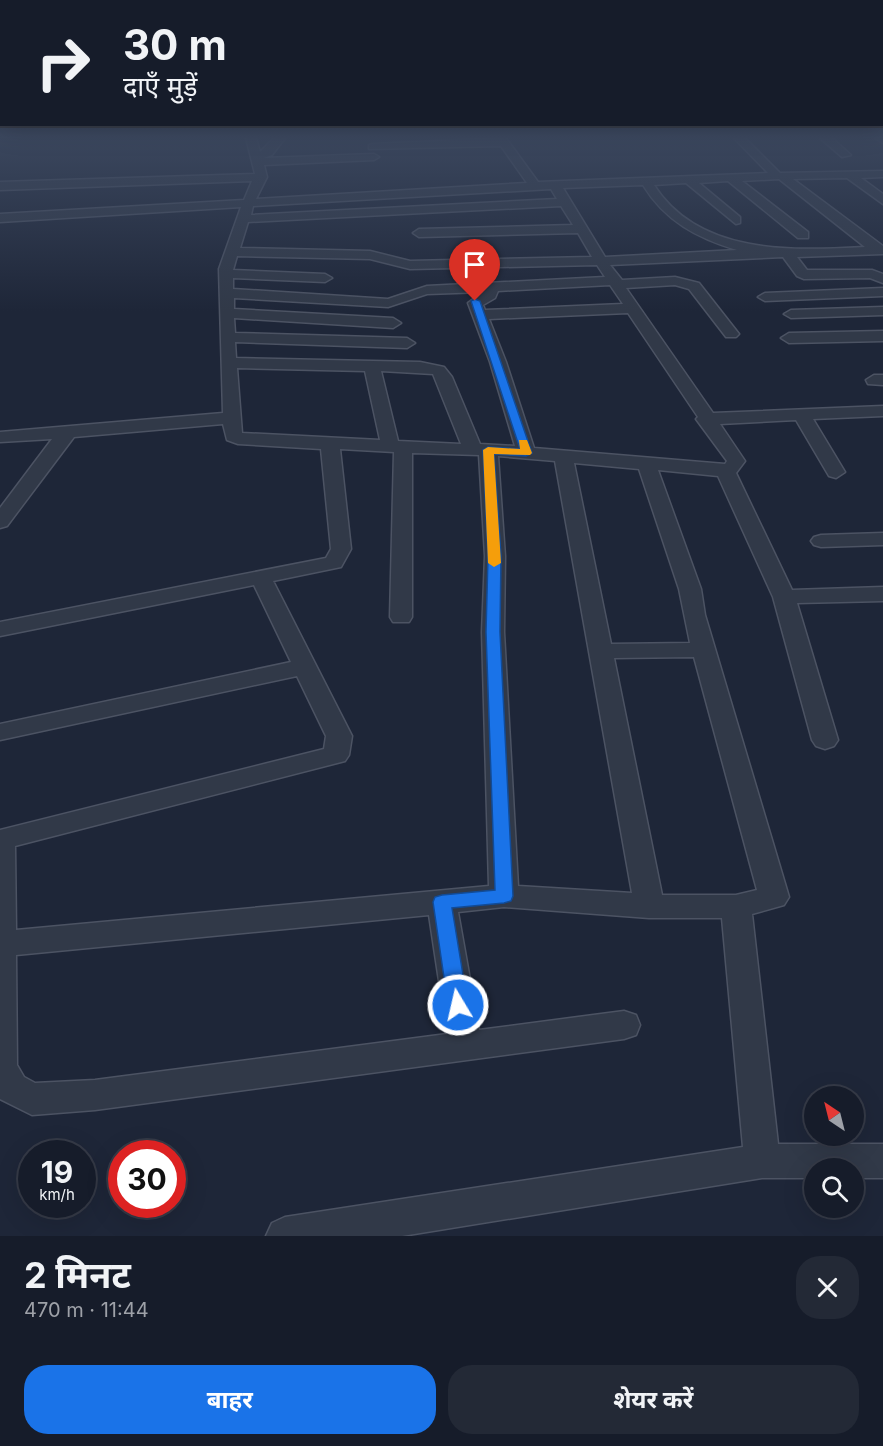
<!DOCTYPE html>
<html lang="hi">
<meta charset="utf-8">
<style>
:root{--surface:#161c2a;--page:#232936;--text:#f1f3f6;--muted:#9ea1a8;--line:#353a47;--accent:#1a73e8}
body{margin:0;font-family:Inter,"Noto Sans Devanagari",sans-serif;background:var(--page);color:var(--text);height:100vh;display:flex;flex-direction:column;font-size:22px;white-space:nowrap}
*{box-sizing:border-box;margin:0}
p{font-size:20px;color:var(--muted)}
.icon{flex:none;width:33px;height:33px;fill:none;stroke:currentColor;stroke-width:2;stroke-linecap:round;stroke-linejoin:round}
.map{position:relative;height:1236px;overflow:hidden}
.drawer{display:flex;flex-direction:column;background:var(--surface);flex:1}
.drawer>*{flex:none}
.guide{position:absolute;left:0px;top:0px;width:884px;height:126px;box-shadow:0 6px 24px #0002,0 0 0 2px var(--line);background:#161c2a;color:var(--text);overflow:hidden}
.needle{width:39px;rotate:325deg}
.controls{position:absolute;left:804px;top:1086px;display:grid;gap:12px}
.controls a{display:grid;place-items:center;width:60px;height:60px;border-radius:50%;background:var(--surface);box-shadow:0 6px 24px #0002,0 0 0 2px var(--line);font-size:30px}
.speed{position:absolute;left:18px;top:1140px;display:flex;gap:12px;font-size:30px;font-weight:700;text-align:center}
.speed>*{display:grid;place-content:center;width:78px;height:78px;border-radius:50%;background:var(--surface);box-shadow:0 6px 24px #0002,0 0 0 2px var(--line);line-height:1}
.speed small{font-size:15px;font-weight:400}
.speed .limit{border:9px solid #d22;background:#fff;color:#111}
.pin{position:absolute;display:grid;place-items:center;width:51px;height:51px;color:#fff;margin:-62px -26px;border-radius:50% 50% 50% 0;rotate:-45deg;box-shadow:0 0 6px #0007}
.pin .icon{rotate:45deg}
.me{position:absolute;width:66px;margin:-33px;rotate:351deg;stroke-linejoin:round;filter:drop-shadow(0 0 4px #0008)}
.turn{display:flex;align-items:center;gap:21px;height:126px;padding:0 24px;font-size:27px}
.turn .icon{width:78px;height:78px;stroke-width:2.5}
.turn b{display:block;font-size:42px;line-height:51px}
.round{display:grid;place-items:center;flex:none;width:63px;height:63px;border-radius:24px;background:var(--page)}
.headline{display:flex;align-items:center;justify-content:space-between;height:102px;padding:0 24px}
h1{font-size:36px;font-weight:700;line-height:45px}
.cta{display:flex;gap:12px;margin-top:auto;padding:12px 24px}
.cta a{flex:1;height:69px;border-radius:24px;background:var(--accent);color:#fff;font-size:24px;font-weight:700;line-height:69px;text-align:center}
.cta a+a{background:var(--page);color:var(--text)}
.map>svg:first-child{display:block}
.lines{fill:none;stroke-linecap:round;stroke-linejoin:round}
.street-casing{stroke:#4c5363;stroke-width:3}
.street{fill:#313948;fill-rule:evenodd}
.route{fill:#1a73e8;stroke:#114b97;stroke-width:1.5}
.slow{fill:#f59e0b}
</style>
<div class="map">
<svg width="883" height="1236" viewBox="0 0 883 1236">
<rect width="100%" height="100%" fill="#1e2638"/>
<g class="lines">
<defs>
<g id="street">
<path d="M 246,138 L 256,138 L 260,152 L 274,138 L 285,138 L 272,155 L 264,158 L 374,154 L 379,157 L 374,160 L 264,165 L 267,177 L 256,199 L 527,183 L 501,146 L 369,149 L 369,145 L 373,144 L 506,138 L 538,182 L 768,173 L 734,138 L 745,138 L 780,173 L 883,171 L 883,177 L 861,178 L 883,194 L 883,204 L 847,178 L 793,179 L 883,246 L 883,254 L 797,257 L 807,270 L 872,270 L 883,274 L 883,283 L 870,278 L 804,279 L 797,276 L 783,257 L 610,265 L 622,280 L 675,277 L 699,283 L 739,334 L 736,337 L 726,337 L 689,289 L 675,285 L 626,288 L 713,413 L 883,406 L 883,416 L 813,419 L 845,472 L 836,478 L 829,476 L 796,420 L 720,424 L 745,461 L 736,473 L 792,590 L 883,587 L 883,601 L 797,603 L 838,740 L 834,746 L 825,749 L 816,746 L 812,740 L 773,597 L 718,476 L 658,470 L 701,589 L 705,615 L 789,897 L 784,905 L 752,914 L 778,1144 L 883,1144 L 883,1178 L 854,1178 L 854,1168 L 814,1168 L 814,1178 L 762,1178 L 402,1236 L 266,1236 L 272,1223 L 285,1217 L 743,1147 L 722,918 L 649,918 L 504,907 L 458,912 L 479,1030 L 624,1011 L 636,1015 L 640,1025 L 636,1035 L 624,1039 L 95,1110 L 32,1115 L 0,1099 L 0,830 L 324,749 L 326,736 L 297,676 L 0,740 L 0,724 L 291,662 L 254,585 L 0,636 L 0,622 L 326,558 L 331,549 L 321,449 L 238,444 L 227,440 L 223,424 L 74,437 L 7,526 L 0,528 L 0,508 L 52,439 L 0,442 L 0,432 L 223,413 L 219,269 L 241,207 L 0,222 L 0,214 L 244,200 L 252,181 L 0,190 L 0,182 L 255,174 ZM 779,179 L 865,247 C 791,251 699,255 654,185 L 686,183 L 736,224 L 740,223 L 740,217 L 699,183 L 728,181 L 798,238 L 808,238 L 808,232 L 742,181 ZM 643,185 C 665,221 697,238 737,250 L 605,257 L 563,188 ZM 551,189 L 557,199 L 251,215 L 253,206 ZM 561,206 L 573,225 L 419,229 L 413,233 L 419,237 L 578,233 L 592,257 L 410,261 L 370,251 L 240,248 L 248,222 ZM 237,256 L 370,259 L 410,269 L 597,265 L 605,277 L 427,286 L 388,299 L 233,289 L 233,278 L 325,282 L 332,278 L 325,274 L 233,270 ZM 610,285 L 623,304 L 485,310 L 483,305 L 495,298 L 498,291 ZM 483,292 L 468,303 L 490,362 L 515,446 L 480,444 L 452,377 L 444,367 L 420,362 L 236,358 L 235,342 L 407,348 L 415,343 L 407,338 L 235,333 L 234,318 L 393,328 L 401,323 L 393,318 L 234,309 L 234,298 L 388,307 L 427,294 ZM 628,313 L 698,417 L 696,419 L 727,461 L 725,464 L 534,448 L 506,362 L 489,319 ZM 237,368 L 365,371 L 380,440 L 242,433 ZM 381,371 L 433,374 L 461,444 L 398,441 ZM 340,449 L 394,452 L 390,617 L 393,622 L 409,622 L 412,617 L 412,453 L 479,455 L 485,556 L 482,632 L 489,886 L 16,930 L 15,846 L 345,761 L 349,755 L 352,736 L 273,581 L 341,567 L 351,549 ZM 498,456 L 555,461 L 632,893 L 518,886 L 504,632 L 505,556 ZM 574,463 L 639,469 L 679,589 L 690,643 L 611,644 ZM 694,657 L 757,890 L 736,895 L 662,895 L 614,658 ZM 429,915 L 447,1034 L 95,1080 L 35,1083 L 24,1077 L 17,1065 L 16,955 Z"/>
<path d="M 820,138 L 832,138 L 851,155 L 842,157 Z"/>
<path d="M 875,138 L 883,138 L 883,143 Z"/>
<path d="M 883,288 L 883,296 L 765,301 L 758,297 L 765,293 Z"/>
<path d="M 883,307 L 883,315 L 791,318 L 784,314 L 791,310 Z"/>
<path d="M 883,331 L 883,341 L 789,343 L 781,338 L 789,333 Z"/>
<path d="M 874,375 L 883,375 L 883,385 L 868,384 L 866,380 Z"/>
<path d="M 883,533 L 883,545 L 821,547 L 814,545 L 811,541 L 814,537 L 821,535 Z"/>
</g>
</defs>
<use href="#street" class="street-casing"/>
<use href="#street" class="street"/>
</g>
<linearGradient id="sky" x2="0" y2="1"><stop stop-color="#10151f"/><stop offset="0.44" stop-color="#3b475e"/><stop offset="1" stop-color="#3b475e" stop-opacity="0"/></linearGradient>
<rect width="883" height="311" fill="url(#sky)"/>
<path class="route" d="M 475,299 L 480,301 L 532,453 L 526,456 L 494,454 L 501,556 L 500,632 L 513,896 L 511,901 L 504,903 L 452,908 L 468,1005 L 465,1010 L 458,1013 L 451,1010 L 448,1005 L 433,902 L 435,897 L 442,895 L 495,890 L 486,632 L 488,556 L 483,450 L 488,447 L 520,449 L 471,301 Z"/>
<path class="slow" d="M 519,440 L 527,440 L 532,453 L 530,455 L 494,454 L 501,563 L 494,567 L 488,563 L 483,450 L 488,447 L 520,449 Z"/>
</svg>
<div class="controls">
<a><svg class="needle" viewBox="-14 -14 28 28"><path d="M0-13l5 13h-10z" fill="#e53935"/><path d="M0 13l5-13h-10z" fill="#9ea1a8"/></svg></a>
<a><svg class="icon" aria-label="search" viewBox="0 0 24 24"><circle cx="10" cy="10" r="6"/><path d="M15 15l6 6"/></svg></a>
</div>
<div class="speed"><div>19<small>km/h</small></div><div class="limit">30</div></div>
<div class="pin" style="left:475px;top:301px;background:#d93025"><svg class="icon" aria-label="arrive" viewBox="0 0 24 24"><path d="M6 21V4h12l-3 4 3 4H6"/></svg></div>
<svg class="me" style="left:458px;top:1005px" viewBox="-20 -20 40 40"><circle r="17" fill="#1a73e8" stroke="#fff" stroke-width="3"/><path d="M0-11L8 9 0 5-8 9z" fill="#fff"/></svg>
<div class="guide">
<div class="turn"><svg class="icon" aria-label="right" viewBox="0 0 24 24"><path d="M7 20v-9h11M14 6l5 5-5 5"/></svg><div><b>30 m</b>दाएँ मुड़ें</div></div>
</div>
</div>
<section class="drawer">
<div class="headline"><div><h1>2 मिनट</h1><p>470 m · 11:44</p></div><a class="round"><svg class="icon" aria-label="close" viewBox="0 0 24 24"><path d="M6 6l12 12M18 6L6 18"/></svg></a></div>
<div class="cta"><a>बाहर</a><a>शेयर करें</a></div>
</section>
